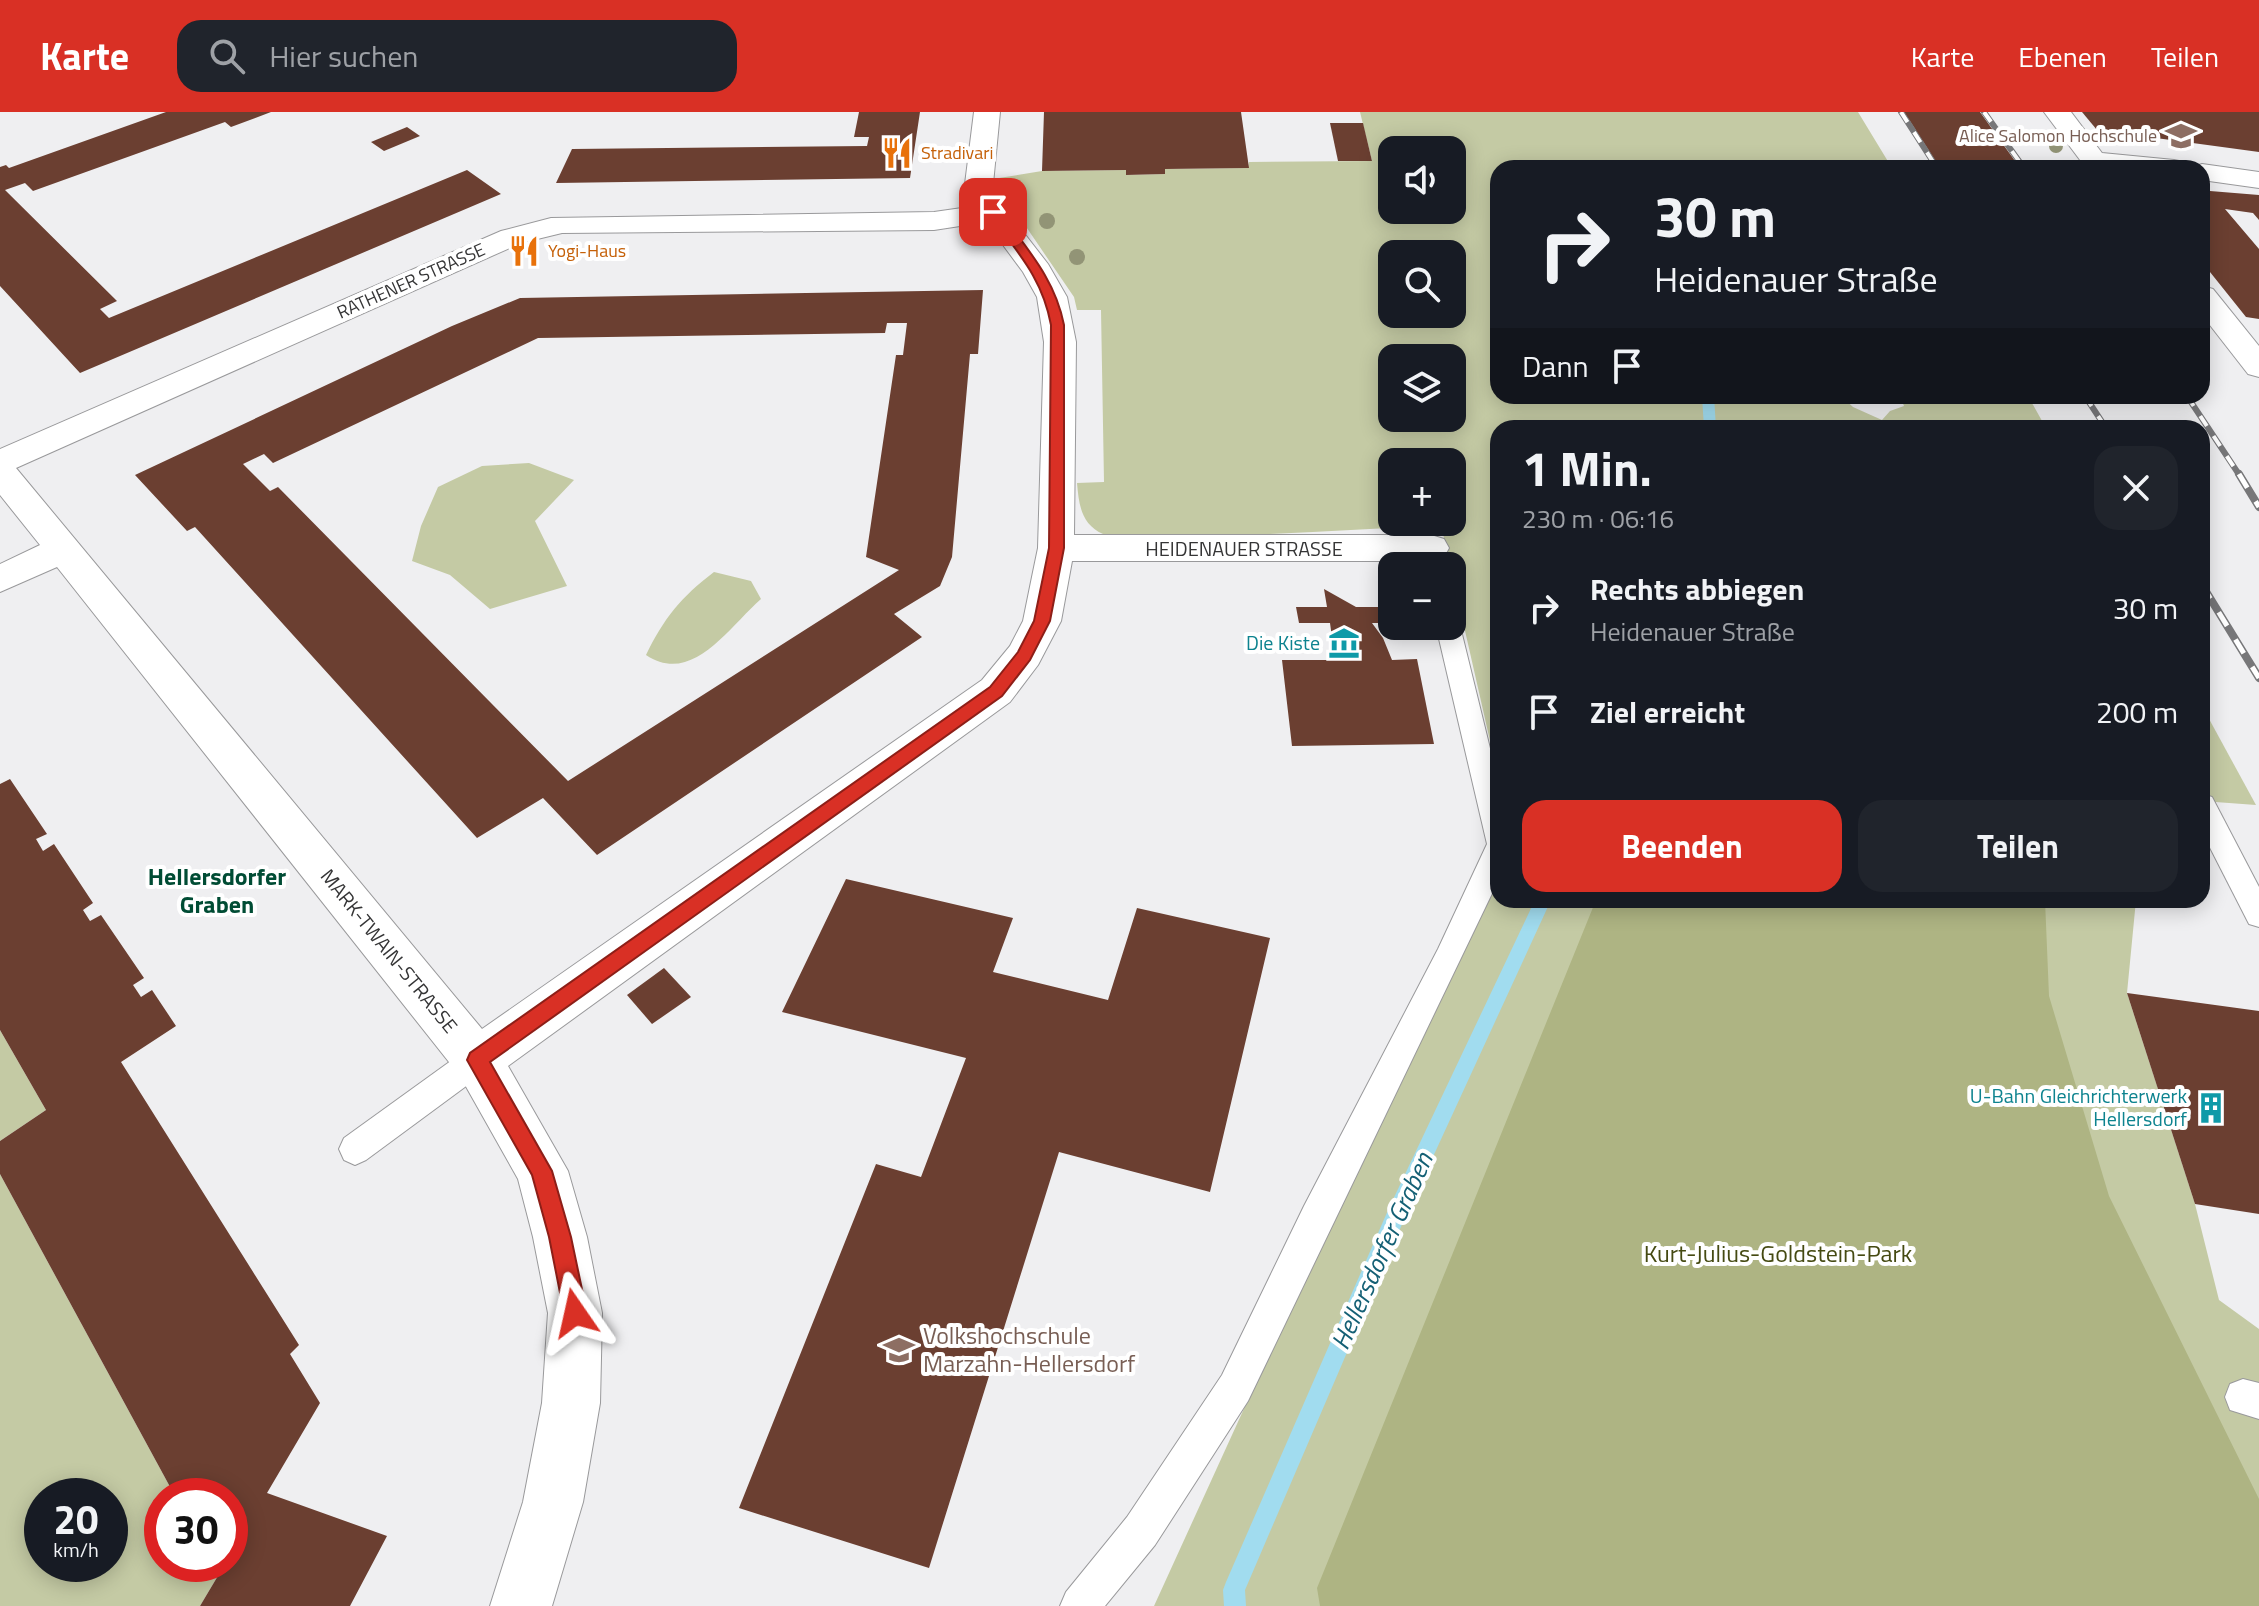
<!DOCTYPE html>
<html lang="de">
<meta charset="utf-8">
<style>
:root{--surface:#171b24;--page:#20242c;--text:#f1f3f6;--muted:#9ea1a6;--accent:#d93025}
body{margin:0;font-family:"Titillium Web",sans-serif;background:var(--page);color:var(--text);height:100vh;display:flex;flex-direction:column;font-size:30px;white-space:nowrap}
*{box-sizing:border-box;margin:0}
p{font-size:26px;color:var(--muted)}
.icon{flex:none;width:44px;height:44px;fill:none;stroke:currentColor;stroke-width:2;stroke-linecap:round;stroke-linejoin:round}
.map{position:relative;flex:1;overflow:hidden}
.side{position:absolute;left:1490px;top:308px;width:720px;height:488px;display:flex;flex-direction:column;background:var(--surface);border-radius:24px;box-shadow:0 4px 20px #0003}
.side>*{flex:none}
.guide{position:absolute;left:1490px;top:48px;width:720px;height:244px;border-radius:24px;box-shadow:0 4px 20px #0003;background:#171b24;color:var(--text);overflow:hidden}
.controls{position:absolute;left:1378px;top:24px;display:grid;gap:16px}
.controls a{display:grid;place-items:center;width:88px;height:88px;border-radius:16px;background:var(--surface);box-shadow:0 4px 20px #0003;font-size:40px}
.speed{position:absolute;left:24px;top:1366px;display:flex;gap:16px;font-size:40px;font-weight:700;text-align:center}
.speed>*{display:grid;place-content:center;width:104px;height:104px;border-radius:50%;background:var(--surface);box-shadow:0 4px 20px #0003;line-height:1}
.speed small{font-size:20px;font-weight:400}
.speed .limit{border:12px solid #d22;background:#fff;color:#111}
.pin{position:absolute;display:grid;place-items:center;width:68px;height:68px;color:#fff;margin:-34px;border-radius:16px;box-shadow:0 4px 12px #0006}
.me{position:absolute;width:88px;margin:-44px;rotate:349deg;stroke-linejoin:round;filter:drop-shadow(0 0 6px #0008)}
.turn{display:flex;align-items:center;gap:28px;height:168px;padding:0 32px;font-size:36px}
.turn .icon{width:104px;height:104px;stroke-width:2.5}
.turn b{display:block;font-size:56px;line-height:68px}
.then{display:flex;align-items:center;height:76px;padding:0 32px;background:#0003;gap:16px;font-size:30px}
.round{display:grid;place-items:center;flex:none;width:84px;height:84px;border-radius:24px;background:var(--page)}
.head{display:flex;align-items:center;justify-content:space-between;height:136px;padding:0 32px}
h1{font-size:48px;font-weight:700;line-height:60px}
.button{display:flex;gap:16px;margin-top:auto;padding:16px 32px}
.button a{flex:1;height:92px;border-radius:24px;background:var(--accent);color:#fff;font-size:32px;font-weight:700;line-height:92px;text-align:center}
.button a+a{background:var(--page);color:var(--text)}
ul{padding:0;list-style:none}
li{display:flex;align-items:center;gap:24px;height:104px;padding:0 32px}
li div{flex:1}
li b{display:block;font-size:30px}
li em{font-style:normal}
header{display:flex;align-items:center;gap:48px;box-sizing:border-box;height:112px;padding:0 40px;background:var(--accent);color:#fff}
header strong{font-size:38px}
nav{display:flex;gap:44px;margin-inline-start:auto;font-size:28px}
.search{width:560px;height:72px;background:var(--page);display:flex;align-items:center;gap:20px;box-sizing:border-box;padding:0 28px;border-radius:24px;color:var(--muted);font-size:30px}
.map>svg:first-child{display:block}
.green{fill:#c4caa4;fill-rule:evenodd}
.forest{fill:#aeb483}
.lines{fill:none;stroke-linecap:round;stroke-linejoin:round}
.stream{fill:#a1dcef;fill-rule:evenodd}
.building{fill:#6b3f31;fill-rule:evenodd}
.lane-casing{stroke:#99999b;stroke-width:2}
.street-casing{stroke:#99999b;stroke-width:2}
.lane{fill:#fff;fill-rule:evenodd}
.street{fill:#fff;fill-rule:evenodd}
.rail-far1-casing{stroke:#777779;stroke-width:6}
.rail-casing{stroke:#777779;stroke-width:8}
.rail-far1{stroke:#fff;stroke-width:4;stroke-dasharray:12;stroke-linecap:butt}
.rail{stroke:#fff;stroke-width:5;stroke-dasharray:16;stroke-linecap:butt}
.tree{fill:#929476}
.route{fill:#d93025;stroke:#8d1f18;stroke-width:2}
.labels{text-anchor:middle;stroke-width:8;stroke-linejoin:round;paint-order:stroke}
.far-education-label{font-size:18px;fill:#785e54;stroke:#fff;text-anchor:end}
.far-food-label{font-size:18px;fill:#c56008;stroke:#fff;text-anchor:start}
.far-street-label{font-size:18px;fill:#353536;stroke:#fff}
.street-label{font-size:20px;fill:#353536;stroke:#fff}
.culture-label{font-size:20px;fill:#0d838f;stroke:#fff;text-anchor:end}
.quarter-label{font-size:24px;font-weight:bold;fill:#004c34;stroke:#fff}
.near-park-label{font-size:24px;fill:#454a12;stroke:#fff}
.near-education-label{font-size:24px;fill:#785e54;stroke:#fff;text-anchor:start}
.near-water-label{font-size:26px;font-style:italic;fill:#146075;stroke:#fff}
</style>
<header>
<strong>Karte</strong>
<div class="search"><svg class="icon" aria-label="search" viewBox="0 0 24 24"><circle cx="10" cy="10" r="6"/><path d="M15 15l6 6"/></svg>Hier suchen</div>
<nav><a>Karte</a><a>Ebenen</a><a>Teilen</a></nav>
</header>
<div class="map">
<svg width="2259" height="1494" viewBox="0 0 2259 1494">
<rect width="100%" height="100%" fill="#efeff1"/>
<g class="green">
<path d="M 1360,0 L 1858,0 L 1892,56 L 1498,56 L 1498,284 L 1841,284 L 1853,295 L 1882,308 L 1890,299 L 1904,294 L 1900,284 L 2028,284 L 2046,316 L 1498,316 L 1498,664 L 1441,413 C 1355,418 1269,423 1183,425 C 1162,425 1121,430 1103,422 C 1081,412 1079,393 1077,371 L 1104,370 L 1101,198 L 1077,198 L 1074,185 L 1005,84 L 999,66 L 1042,59 L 1126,58 L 1126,63 L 1165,62 L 1165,57 L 1248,56 L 1249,50 L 1372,49 ZM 1392,38 L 1452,38 L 1452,98 L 1392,98 ZM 1392,142 L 1452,142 L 1452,202 L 1392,202 ZM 1392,246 L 1452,246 L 1452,306 L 1392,306 ZM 1392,350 L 1452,350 L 1452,410 L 1392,410 Z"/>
<path d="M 529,351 L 574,368 L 535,409 L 567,474 L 490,497 L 450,463 L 412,449 L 421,414 L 438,375 L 482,354 Z"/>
<path d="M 714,460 L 751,469 L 761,487 C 728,516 692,574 646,543 C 664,506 681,485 714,460 Z"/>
<path d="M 2202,594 L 2256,693 L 2202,689 Z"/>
<path d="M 1498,767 L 1498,788 L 2136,788 L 2127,881 L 2195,1092 L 2219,1188 L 2259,1217 L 2259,1494 L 1154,1494 L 1305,1163 Z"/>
<path d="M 0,918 L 46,998 L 0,1029 Z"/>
<path d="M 0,1062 L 175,1384 L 162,1384 L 162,1452 L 225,1452 L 200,1494 L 0,1494 ZM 42,1384 L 110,1384 L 110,1452 L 42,1452 Z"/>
</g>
<path class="forest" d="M 1596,788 L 2045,788 L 2049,884 L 2109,1084 L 2259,1387 L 2259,1494 L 1320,1494 L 1317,1476 Z"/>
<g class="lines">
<g class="stream">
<path d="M 1702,284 L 1714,284 L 1716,316 L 1704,316 Z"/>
<path d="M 1535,788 L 1551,788 L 1403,1110 L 1245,1478 L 1246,1494 L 1224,1494 L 1223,1478 L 1226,1470 L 1389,1096 Z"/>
</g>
</g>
<g class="building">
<path d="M 166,0 L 271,0 L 231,15 L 225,10 L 33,79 L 25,71 L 5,78 L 117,189 L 100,197 L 109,206 L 467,58 L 501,82 L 80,261 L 0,174 L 0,55 L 6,53 L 9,56 Z"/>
<path d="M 859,0 L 920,0 L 910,66 L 556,71 L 572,37 L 867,34 L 869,25 L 854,25 Z"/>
<path d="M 1044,0 L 1241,0 L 1249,56 L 1165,57 L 1165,62 L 1126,63 L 1126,58 L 1042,59 Z"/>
<path d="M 1904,0 L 1980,0 L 2020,56 L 1940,56 Z"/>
<path d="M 2082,0 L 2259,0 L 2259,40 L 2097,18 Z"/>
<path d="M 1330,11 L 1363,11 L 1372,49 L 1338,49 Z"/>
<path d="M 407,15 L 420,24 L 384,39 L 371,30 Z"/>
<path d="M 2202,74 L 2210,79 L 2259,83 L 2259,108 L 2253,101 L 2225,97 L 2259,137 L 2259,207 L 2246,205 L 2202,150 Z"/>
<path d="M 983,178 L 978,242 L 970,242 L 952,445 L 940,474 L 894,502 L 922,525 L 597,743 L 543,686 L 477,726 L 195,415 L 187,419 L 135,363 L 452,214 L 520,186 ZM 887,211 L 907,211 L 903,243 L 896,243 L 866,445 L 899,458 L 568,669 L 278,375 L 270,379 L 243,352 L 264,342 L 273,351 L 538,226 L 885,221 Z"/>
<path d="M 1324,477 L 1356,495 L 1386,495 L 1388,511 L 1372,511 L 1383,526 L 1392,548 L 1417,547 L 1434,632 L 1292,634 L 1282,548 L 1335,548 L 1330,511 L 1299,511 L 1296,495 L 1327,495 Z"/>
<path d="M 10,667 L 47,722 L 36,727 L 43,739 L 54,732 L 93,791 L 83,798 L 90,809 L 101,803 L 144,866 L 133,873 L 141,885 L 152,878 L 176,914 L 121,950 L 299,1233 L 290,1242 L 320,1291 L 267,1381 L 387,1424 L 350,1494 L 200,1494 L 225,1452 L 230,1452 L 234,1438 L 230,1435 L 230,1384 L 175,1384 L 0,1062 L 0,1029 L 46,998 L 0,918 L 0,672 Z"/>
<path d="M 846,767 L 1013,806 L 993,860 L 1108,888 L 1137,796 L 1270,826 L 1210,1080 L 1059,1040 L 929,1456 L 739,1396 L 876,1052 L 921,1065 L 966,946 L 782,900 Z"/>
<path d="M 664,856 L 691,885 L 652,912 L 627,883 Z"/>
<path d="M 2127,881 L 2259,899 L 2259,1102 L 2195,1092 Z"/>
</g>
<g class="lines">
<defs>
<g id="lane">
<path d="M 1452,506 L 1460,514 L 1498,669 L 1498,769 L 1248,1289 L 1155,1433 L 1105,1494 L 1060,1494 L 1066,1480 L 1127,1405 L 1222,1263 L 1304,1094 L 1438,837 L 1487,732 L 1436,514 L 1452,514 Z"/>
<path d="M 2202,682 L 2212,685 L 2259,775 L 2259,815 L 2249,812 L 2202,720 Z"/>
<path d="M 477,934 L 488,938 L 493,948 L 488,958 L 366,1048 L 355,1053 L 344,1048 L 339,1037 L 344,1026 L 466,938 Z"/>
<path d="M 2243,1267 L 2259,1271 L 2259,1307 L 2230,1298 L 2225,1285 L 2230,1272 Z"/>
</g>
<g id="street">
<path d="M 974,0 L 1000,0 L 993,72 L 1006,98 L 1048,152 L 1067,185 L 1076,230 L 1074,423 L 1431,423 L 1444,427 L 1449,436 L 1444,445 L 1431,449 L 1072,449 L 1061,509 L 1038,553 L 1010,590 L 508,954 L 568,1059 L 587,1125 L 602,1201 L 600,1291 L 583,1390 L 552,1494 L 490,1494 L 523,1390 L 542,1291 L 548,1201 L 533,1125 L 518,1067 L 460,964 L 57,455 L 0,480 L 0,452 L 40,433 L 0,383 L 0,337 L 501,119 L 551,106 L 934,100 L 976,94 L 965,72 ZM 986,110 L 1023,160 L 1037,185 L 1044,230 L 1038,436 L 1033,460 L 1023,509 L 1010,534 L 982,568 L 482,917 L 16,356 L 521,131 L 562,121 L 934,118 Z"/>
<path d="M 2044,0 L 2071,0 L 2102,41 L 2174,48 L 2184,50 L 2188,56 L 2086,56 Z"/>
<path d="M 2202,52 L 2259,60 L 2259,76 L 2202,68 L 2202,56 L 2191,56 Z"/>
<path d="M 2202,174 L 2213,177 L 2259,234 L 2259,265 L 2248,262 L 2202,203 Z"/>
</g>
</defs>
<use href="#lane" class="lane-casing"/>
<use href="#street" class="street-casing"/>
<use href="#lane" class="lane"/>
<use href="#street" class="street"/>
<defs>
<g id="rail-far1">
<path d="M 1901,0 L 1937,56"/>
<path d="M 1984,0 L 2024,56"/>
<path d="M 2085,284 L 2106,316"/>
<path d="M 2187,284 L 2240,364"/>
</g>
<g id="rail">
<path d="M 2239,362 L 2259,395"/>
<path d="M 2202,473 L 2259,566"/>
</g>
</defs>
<use href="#rail-far1" class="rail-far1-casing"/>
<use href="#rail" class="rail-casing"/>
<use href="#rail-far1" class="rail-far1"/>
<use href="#rail" class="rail"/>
</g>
<g class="tree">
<circle cx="2056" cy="34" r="7"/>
<circle cx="1047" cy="109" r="8"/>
<circle cx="1077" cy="145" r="8"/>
</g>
<path class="route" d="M 989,97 L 998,97 C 1026,136 1055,166 1064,213 L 1064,436 L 1050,509 L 1030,548 L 1002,584 L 490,950 L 552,1059 L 571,1125 L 587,1201 L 583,1209 L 575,1212 L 567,1209 L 564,1201 L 549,1125 L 532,1063 L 467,948 L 470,941 L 990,575 L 1018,540 L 1034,509 L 1049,436 L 1051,213 C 1042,164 1016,139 988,100 Z"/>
<defs>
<symbol id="university-bare" viewBox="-9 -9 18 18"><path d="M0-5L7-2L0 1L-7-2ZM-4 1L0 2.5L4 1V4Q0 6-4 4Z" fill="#8d6e63" stroke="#fff" stroke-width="2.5" paint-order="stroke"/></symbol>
<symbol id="restaurant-bare" viewBox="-9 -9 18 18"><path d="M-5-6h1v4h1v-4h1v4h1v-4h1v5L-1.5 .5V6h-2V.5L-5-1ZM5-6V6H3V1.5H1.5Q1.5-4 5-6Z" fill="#e8710a" stroke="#fff" stroke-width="2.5" paint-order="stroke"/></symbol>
<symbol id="museum-bare" viewBox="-9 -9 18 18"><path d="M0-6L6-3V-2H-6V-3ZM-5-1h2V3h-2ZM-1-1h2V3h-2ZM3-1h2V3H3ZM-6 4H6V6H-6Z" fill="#0f9aa8" stroke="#fff" stroke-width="2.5" paint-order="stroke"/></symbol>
<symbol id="building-bare" viewBox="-9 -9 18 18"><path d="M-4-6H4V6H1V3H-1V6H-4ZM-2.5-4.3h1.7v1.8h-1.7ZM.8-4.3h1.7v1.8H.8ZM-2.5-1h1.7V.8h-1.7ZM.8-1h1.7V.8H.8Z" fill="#0f9aa8" stroke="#fff" stroke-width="2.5" paint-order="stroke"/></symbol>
</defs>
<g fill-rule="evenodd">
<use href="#university-bare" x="2159" y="2" width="44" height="44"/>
<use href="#restaurant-bare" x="875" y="19" width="44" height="44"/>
<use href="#restaurant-bare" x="502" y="117" width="44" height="44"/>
<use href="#museum-bare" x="1322" y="509" width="44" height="44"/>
<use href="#building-bare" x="2189" y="974" width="44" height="44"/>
<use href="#university-bare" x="877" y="1216" width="44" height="44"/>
</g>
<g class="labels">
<g class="far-education-label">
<text x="2157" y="30">Alice Salomon Hochschule</text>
</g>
<g class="far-food-label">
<text x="921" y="47">Stradivari</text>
<text x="548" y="145">Yogi-Haus</text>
</g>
<g class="far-street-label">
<text transform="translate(411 169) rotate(-24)" y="6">RATHENER STRASSE</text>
</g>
<g class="street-label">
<text x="1244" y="444">HEIDENAUER STRASSE</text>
<text transform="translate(389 839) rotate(51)" y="7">MARK-TWAIN-STRASSE</text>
</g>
<g class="culture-label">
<text x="1320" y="538">Die Kiste</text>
<text x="2187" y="991">U-Bahn Gleichrichterwerk<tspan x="2187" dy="23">Hellersdorf</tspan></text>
</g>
<g class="quarter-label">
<text x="217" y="773">Hellersdorfer<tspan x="217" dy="28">Graben</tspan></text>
</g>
<g class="near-park-label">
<text x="1778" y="1150">Kurt-Julius-Goldstein-Park</text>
</g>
<g class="near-education-label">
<text x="923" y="1232">Volkshochschule<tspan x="923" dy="28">Marzahn-Hellersdorf</tspan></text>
</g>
<g class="near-water-label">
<text transform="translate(1382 1139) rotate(-66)" y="9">Hellersdorfer Graben</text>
</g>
</g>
</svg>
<div class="controls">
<a><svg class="icon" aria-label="sound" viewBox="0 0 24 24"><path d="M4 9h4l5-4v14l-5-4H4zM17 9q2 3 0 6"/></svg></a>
<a><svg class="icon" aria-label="search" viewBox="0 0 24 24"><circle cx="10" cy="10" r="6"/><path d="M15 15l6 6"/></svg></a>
<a><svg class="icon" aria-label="layers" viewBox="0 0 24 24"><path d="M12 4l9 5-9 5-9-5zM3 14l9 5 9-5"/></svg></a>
<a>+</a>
<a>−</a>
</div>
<div class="speed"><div>20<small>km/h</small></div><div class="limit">30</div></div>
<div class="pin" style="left:993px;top:100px;background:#d93025"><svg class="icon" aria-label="arrive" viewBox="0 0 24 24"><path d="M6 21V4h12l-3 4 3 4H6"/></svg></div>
<svg class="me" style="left:575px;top:1201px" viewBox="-20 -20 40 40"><path d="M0-17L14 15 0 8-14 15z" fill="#d93025" stroke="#fff" stroke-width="4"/></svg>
<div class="guide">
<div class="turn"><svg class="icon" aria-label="right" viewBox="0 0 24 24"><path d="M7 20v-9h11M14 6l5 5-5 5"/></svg><div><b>30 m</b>Heidenauer Straße</div></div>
<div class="then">Dann<svg class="icon" aria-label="arrive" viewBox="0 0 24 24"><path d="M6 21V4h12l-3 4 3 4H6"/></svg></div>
</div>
<section class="side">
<div class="head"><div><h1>1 Min.</h1><p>230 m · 06:16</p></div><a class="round"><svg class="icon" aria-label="close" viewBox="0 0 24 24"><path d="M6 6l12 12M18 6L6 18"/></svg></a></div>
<ul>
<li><svg class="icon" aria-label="right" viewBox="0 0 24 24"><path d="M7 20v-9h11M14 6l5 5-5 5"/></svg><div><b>Rechts abbiegen</b><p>Heidenauer Straße</p></div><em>30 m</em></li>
<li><svg class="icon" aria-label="arrive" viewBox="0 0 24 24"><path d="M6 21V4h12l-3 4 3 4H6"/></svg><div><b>Ziel erreicht</b></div><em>200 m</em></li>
</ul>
<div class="button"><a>Beenden</a><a>Teilen</a></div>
</section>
</div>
